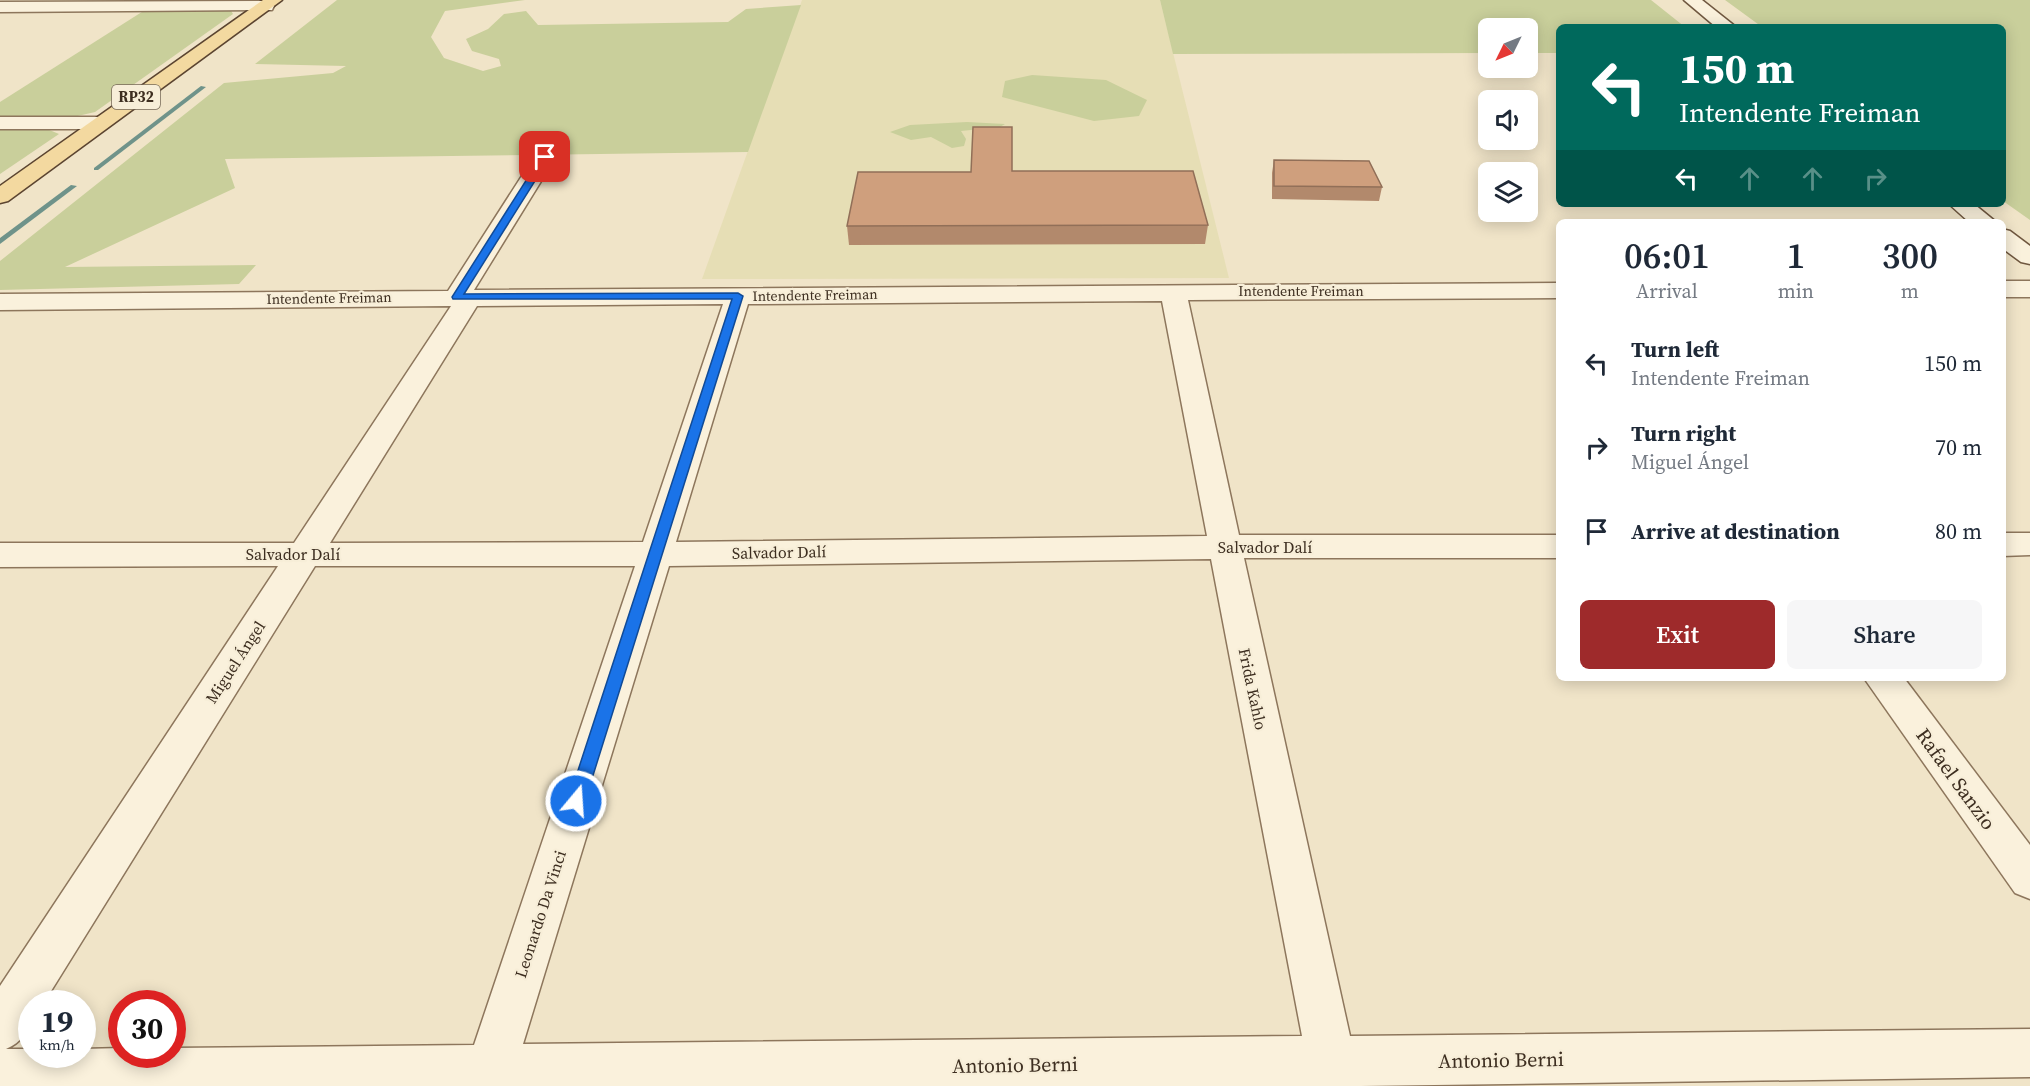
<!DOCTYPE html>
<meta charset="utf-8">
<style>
:root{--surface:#fff;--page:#f6f6f7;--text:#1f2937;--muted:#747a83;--accent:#9e2a2b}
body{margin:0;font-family:"Source Serif 4",serif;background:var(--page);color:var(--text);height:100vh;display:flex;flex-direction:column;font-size:22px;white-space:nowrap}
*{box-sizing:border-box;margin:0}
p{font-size:20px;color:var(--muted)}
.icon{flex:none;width:33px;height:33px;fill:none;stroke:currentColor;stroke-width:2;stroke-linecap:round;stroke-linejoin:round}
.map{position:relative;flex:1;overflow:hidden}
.drawer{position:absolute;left:1556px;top:219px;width:450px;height:462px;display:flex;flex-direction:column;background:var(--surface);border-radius:9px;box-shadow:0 3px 15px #0003}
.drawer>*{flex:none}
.banner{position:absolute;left:1556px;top:24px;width:450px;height:183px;border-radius:9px;box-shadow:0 3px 15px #0003;background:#00695c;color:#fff;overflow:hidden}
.needle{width:39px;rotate:227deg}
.fabs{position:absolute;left:1478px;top:18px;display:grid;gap:12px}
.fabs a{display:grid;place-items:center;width:60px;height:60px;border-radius:9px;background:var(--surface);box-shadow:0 3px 15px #0003;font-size:30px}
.speed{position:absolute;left:18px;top:990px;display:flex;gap:12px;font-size:30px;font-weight:700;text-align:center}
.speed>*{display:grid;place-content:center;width:78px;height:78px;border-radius:50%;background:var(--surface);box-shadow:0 3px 15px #0003;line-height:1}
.speed small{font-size:15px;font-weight:400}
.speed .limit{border:9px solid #d22;background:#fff;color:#111}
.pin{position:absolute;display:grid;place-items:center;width:51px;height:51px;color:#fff;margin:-26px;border-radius:12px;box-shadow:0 3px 9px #0006}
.me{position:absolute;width:66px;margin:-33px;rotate:18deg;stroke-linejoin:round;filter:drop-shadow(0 0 4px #0008)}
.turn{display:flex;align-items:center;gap:21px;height:126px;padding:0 24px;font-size:27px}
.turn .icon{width:78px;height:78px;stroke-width:2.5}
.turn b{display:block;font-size:42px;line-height:51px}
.lanes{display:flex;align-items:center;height:57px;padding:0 24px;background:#0003;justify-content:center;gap:30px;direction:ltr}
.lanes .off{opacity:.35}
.eta{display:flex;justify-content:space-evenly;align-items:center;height:102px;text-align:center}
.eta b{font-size:36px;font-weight:600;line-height:42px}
.button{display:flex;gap:12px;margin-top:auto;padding:12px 24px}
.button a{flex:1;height:69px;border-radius:9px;background:var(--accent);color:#fff;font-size:24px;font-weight:600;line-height:69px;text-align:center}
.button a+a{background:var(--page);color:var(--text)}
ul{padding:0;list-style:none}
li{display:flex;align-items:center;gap:18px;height:84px;padding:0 24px}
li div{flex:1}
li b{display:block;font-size:22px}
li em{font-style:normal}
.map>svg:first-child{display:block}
.farmland{fill:#e6deb5}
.green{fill:#c9cf9b}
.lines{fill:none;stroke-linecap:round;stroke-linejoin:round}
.stream{fill:#6f938a;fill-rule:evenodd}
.minor-casing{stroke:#8d765c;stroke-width:3}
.secondary-casing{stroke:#6f573f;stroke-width:3}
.primary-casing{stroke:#5b4430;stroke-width:3}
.minor{fill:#faf1dc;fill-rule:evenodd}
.secondary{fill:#faf1dc;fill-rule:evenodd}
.primary{fill:#f3d9a0;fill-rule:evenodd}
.wall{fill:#b2896c}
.building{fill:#cf9f7d;stroke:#916f58;stroke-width:1.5}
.route{fill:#1a73e8;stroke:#114b97;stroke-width:1.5}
.labels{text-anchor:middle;stroke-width:4.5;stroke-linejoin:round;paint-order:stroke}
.far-street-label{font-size:14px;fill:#3d2e20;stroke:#f7eed8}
.shield{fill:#f7eed8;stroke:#756857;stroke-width:1.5}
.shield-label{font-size:15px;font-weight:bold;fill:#3d2e20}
.street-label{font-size:16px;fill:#3d2e20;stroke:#f7eed8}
.near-street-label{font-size:20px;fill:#3d2e20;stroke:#f7eed8}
</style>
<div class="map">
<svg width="2030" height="1086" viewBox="0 0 2030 1086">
<rect width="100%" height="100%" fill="#f0e4c8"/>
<path class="farmland" d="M 802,0 L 1160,0 L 1229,278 L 702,279 Z"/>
<g class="green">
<path d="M 337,0 L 525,0 L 445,11 L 431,37 L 444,58 L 483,71 L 501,66 L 499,59 L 472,51 L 466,39 L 488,29 L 504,14 L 526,11 L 538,25 L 728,22 L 746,9 L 801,5 L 748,152 L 225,159 L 235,188 L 65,267 L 256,265 L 239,284 L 0,290 L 0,261 L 224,83 L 333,73 L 346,66 L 255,64 Z"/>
<path d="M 1160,0 L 1651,0 L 1685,27 L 1558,27 L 1558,53 L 1527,53 L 1527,28 L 1488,28 L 1488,53 L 1173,54 Z"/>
<path d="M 1725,0 L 2030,0 L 2030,220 L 2003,201 L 2002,27 L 1762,27 Z"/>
<path d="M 230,9 L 233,14 L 95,112 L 69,118 L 0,116 L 0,102 L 145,10 Z"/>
<path d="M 1032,75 L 1106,80 L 1147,100 L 1139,116 L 1094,121 L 1002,97 L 1005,81 Z"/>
<path d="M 967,122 L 1005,124 L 1000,127 L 961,131 L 966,139 L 964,146 L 952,148 L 931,137 L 911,140 L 890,132 L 910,125 Z"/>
<path d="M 0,129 L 47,129 L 59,134 L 0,174 Z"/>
</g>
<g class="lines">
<g class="stream">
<path d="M 201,86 L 206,87 L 98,170 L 94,170 L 94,168 Z"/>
<path d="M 71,185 L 77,186 L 0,244 L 0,238 Z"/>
</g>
<defs>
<g id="minor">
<path d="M 266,1 L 274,6 L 272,10 L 0,12 L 0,2 Z"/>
<path d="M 0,117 L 99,117 L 106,119 L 109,123 L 106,127 L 99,129 L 0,129 Z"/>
<path d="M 545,151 L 552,153 L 556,157 L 474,290 L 1558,283 L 1558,298 L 1188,300 L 1239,535 L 1558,535 L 1558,558 L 1244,558 L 1350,1036 L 2030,1029 L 2030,1077 L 1361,1086 L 0,1086 L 0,986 L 278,566 L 0,567 L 0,543 L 294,543 L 451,306 L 0,310 L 0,294 L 448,291 L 534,157 L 538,153 ZM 1162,301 L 1207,536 L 676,542 L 748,304 ZM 723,304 L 643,542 L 330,543 L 477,306 ZM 1211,559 L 1302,1036 L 523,1044 L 669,566 ZM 315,566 L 635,566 L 474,1045 L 172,1048 L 172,1054 L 122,1054 L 122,1048 L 82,1049 L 82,1054 L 32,1054 L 32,1049 L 6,1049 C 26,1041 32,1023 32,1004 L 43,1004 Z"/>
<rect x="2002" y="281" width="28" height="16"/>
<path d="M 2002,533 L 2030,533 L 2030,555 L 2002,556 Z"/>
<path d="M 1864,678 L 1904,678 L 2030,845 L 2030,899 L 2015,893 Z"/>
</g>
<g id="secondary">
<path d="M 1684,0 L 1702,0 L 1736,27 L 1716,27 Z"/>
<path d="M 1949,204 L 1974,204 L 1996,222 L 1969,222 Z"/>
<path d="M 2002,229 L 2010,231 L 2030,246 L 2030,264 L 2021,262 L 2002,248 Z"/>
</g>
<path id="primary" d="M 263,0 L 282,0 L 8,201 L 0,203 L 0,186 Z"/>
</defs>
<use href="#minor" class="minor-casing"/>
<use href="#secondary" class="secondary-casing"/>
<use href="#primary" class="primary-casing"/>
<use href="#minor" class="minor"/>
<use href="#secondary" class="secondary"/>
<use href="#primary" class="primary"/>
</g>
<g class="wall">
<path d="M 1274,160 L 1382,187 L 1379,201 L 1272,199 L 1272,173 Z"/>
<path d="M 1012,171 L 1208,225 L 1205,244 L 849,245 L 847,226 L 971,172 Z"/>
</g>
<g class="building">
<path d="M 973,127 L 1012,127 L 1012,171 L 1193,171 L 1208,225 L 847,226 L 858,172 L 971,172 Z"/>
<path d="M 1274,160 L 1369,161 L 1382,187 L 1274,186 Z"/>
</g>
<path class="route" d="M 545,154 L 550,157 L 464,294 L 738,293 L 743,296 L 585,801 L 582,806 L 576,808 L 570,806 L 568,801 L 732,299 L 453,299 L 452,297 L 541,157 Z"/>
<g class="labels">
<g class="far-street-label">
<text x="1301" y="296">Intendente Freiman</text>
<text transform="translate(815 295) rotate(-1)" y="5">Intendente Freiman</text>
<text transform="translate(329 298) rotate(-1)" y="5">Intendente Freiman</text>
</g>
<rect class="shield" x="112" y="85" width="48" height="24" rx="4.5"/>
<g class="shield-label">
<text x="136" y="102">RP32</text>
</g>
<g class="street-label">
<text x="1265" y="553">Salvador Dalí</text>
<text transform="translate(779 552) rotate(-1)" y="6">Salvador Dalí</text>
<text x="293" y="560">Salvador Dalí</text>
<text transform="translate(235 662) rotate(-57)" y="6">Miguel Ángel</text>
<text transform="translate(1253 689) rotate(78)" y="6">Frida Kahlo</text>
<text transform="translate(540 914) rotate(-72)" y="6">Leonardo Da Vinci</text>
</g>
<g class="near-street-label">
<text transform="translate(1956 779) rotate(54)" y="7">Rafael Sanzio</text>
<text transform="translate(1501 1060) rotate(-1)" y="7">Antonio Berni</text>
<text transform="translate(1015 1065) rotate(-1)" y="7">Antonio Berni</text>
</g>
</g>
</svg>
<div class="fabs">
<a><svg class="needle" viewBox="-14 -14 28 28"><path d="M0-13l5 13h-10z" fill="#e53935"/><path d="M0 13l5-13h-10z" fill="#747a83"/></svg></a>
<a><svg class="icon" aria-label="sound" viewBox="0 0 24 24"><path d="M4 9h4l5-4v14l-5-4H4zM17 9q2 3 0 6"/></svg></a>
<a><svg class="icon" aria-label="layers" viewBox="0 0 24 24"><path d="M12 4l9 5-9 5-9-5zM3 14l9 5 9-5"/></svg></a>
</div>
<div class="speed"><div>19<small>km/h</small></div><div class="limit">30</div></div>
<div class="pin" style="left:545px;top:157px;background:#d93025"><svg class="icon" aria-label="arrive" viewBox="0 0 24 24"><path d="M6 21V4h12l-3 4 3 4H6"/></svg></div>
<svg class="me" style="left:576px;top:801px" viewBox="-20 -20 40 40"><circle r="17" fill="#1a73e8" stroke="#fff" stroke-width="3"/><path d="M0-11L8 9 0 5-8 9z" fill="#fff"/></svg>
<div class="banner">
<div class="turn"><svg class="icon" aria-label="left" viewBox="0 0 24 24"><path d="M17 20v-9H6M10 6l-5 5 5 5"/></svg><div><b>150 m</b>Intendente Freiman</div></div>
<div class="lanes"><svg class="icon" aria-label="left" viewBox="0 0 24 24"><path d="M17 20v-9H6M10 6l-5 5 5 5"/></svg><svg class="icon off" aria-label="ahead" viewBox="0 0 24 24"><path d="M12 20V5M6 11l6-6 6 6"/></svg><svg class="icon off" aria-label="ahead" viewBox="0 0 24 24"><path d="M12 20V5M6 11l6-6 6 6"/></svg><svg class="icon off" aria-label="right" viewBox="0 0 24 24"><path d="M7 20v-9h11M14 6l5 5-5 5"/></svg></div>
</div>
<section class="drawer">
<div class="eta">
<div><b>06:01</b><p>Arrival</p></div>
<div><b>1</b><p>min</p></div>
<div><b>300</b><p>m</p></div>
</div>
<ul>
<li><svg class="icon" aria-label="left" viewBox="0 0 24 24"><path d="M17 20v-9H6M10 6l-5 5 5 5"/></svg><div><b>Turn left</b><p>Intendente Freiman</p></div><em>150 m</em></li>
<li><svg class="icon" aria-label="right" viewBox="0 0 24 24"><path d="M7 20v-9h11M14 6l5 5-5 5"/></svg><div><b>Turn right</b><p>Miguel Ángel</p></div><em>70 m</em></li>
<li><svg class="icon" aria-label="arrive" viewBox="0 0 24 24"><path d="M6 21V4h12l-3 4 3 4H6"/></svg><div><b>Arrive at destination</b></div><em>80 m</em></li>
</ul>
<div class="button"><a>Exit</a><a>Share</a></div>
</section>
</div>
